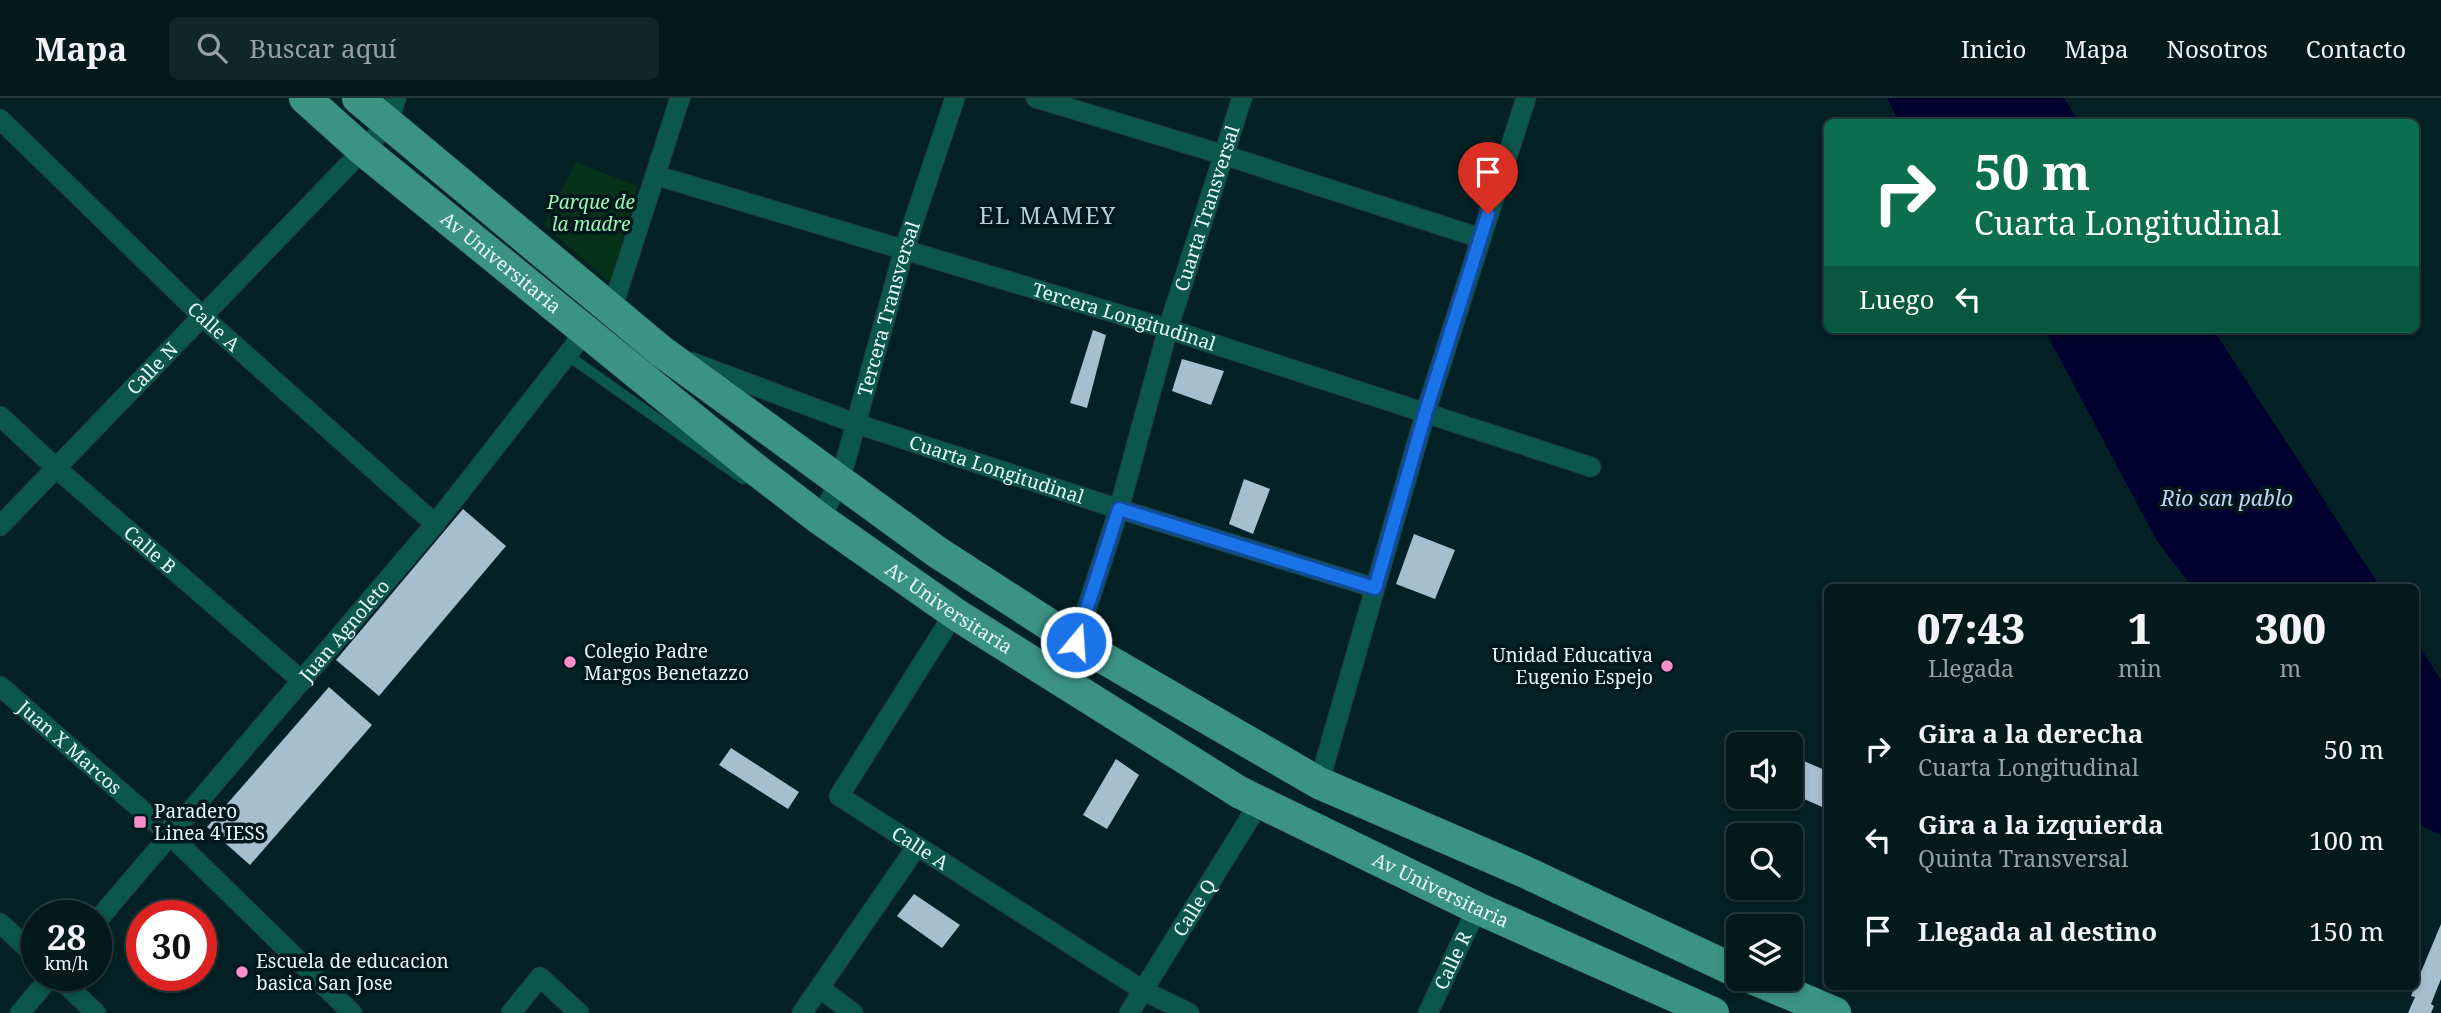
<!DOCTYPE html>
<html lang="es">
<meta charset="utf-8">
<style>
:root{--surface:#03191c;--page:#112629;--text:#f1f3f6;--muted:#97a0a3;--line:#24383b}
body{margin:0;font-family:"Noto Serif",serif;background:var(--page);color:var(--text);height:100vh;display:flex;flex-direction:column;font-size:26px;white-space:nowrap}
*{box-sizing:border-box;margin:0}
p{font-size:23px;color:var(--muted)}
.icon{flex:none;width:38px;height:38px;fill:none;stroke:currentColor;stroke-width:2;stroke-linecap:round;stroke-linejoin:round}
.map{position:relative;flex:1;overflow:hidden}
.panel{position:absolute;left:1824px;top:486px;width:595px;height:406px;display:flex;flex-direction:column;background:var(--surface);border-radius:10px;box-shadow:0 4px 10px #0003,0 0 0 2px var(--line)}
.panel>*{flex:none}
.top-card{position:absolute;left:1824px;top:21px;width:595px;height:214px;border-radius:10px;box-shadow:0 4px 10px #0003,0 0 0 2px var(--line);background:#0b6e4f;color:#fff;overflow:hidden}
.controls{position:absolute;left:1726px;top:634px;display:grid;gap:14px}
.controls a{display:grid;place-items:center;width:77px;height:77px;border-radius:10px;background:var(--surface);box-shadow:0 4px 10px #0003,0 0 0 2px var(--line);font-size:35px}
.speed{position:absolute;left:21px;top:802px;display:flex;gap:14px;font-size:35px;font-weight:700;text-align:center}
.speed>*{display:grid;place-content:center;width:91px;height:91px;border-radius:50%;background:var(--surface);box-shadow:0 4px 10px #0003,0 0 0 2px var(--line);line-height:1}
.speed small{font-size:18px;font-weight:400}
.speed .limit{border:10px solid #d22;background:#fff;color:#111}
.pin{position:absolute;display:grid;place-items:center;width:60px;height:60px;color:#fff;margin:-72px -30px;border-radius:50% 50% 50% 0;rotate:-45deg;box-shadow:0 0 7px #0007}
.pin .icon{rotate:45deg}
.me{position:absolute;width:77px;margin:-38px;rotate:18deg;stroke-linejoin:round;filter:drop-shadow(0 0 5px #0008)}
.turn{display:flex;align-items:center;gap:24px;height:147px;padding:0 35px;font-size:32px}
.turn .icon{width:91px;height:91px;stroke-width:2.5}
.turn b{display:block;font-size:49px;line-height:60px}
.then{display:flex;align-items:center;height:66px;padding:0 35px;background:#0003;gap:14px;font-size:26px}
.eta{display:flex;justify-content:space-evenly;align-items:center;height:119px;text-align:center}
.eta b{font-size:42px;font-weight:800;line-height:49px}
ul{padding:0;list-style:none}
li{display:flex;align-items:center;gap:21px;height:91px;padding:0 35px}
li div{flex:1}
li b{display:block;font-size:26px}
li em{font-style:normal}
header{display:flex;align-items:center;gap:42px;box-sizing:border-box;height:98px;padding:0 35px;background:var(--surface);border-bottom:2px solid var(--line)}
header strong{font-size:33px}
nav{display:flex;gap:38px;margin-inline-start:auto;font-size:24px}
.search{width:490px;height:63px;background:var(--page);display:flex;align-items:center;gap:18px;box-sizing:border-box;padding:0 24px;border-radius:10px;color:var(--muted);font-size:26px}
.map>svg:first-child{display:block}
.green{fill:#053218}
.water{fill:#00002e}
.building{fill:#a6bfce}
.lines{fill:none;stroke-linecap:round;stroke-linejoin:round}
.service-casing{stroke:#1f3b3f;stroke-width:11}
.minor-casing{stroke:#1f3b3f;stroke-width:21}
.trunk-casing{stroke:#1f3b3f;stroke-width:33}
.service{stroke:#0b574c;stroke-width:10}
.minor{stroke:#0b574c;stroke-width:19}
.trunk{stroke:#3b9384;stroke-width:32}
.route-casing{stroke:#114b97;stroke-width:18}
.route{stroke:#1a73e8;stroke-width:12}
.poi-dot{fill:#f98fca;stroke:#00171b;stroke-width:2.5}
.labels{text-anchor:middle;stroke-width:7;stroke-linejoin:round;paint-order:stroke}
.park-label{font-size:19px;font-style:italic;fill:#99f6b5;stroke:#00171b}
.street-label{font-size:19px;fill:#e7f7fa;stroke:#00171b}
.poi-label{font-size:19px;fill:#e7f7fa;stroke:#00171b;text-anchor:start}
.water-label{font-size:21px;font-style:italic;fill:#c0d2f3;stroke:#00171b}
.quarter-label{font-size:23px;letter-spacing:2px;fill:#b3d3d9;stroke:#00171b}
</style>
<header>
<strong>Mapa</strong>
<div class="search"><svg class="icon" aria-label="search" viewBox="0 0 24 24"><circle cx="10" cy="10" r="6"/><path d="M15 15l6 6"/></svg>Buscar aquí</div>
<nav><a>Inicio</a><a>Mapa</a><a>Nosotros</a><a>Contacto</a></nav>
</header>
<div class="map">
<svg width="2441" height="915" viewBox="0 0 2441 915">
<rect width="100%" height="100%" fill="#042125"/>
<path class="green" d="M 576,64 L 637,88 L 611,186 L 544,127 Z"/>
<g class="water">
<path d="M 1887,0 L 2064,0 L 2079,24 L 1899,24 Z"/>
<path d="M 2044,231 L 2213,231 L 2381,490 L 2193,490 L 2157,443 Z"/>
<path d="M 2415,542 L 2441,582 L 2441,737 L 2415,725 Z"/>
</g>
<g class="building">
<path d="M 1093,232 L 1106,237 L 1087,310 L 1070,305 Z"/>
<path d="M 1182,261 L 1224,273 L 1211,307 L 1172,293 Z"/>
<path d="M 1244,381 L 1270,391 L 1253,436 L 1229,426 Z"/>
<path d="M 463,411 L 506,448 L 379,598 L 336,562 Z"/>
<path d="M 1414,436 L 1455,452 L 1435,501 L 1396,486 Z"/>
<path d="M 329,589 L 372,627 L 250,767 L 207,729 Z"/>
<path d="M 731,650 L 799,694 L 788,711 L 719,667 Z"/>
<path d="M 1790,657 L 1827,673 L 1827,711 L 1790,695 Z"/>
<path d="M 1116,661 L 1139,677 L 1107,731 L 1083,717 Z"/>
<path d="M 914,796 L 960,827 L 942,850 L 897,818 Z"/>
<path d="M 2441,826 L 2441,881 L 2431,906 L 2434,908 L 2431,915 L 2408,915 L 2415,899 L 2411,898 Z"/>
</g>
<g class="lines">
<defs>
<path id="service" d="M 567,257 L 743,381"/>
<g id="minor">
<path d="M 1036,0 L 1224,57 L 1480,140"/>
<path id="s1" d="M 0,21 L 203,219 L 435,426"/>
<path id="s2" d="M 655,77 L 1168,231 L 1591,369"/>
<path d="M 612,211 L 680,0"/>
<path id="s3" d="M 691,264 L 857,326 L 1119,411 L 1375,490"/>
<path id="s4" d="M 0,318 L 56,370 L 302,583"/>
<path id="s5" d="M 820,421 L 840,383 L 904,152 L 955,0"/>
<path id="s6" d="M 0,428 L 388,26 L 396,0"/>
<path id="s7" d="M 957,517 L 948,525 L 839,698 L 1144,893 L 1189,915"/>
<path id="s8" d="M 1076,544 L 1119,411 L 1168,231 L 1242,0"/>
<path id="s9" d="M 0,588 L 169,736 L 352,915"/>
<path d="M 1319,685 L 1426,313 L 1526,0"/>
<path id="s10" d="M 96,824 L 435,426 L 585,234"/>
<path d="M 0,825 L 37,859"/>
<path d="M 56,877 L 96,915"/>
<path d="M 821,891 L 853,915"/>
<path d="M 20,915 L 52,877"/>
<path d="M 511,915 L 540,879 L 579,915"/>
<path d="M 802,915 L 917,748"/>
<path id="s11" d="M 1129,915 L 1250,720 L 1258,704"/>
<path id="s12" d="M 1428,915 L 1477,810"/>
</g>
<g id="trunk">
<path id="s13" d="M 305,0 L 363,52 L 755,371 L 820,421 L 957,517 L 1239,694 L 1477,810 L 1713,915"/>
<path d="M 358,0 L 661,253 L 937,454 L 1076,544 L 1319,685 L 1523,773 L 1738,874"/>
<path d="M 1752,880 L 1835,915"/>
</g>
</defs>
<use href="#service" class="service-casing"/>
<use href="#minor" class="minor-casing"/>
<use href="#trunk" class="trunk-casing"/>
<use href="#service" class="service"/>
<use href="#minor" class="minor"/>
<use href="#trunk" class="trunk"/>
</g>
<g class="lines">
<defs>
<path id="route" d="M 1076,544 L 1119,411 L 1375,490 L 1426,313 L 1488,116"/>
</defs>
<use href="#route" class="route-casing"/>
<use href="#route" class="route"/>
</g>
<g class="poi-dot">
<circle cx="570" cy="564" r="7"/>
<circle cx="1667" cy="568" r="7"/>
<rect x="133" y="717" width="14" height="14" rx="3.5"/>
<circle cx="242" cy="874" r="7"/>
</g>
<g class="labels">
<g class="park-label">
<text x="591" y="111">Parque de<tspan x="591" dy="22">la madre</tspan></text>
</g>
<g class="street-label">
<text dy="7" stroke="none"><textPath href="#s8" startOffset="453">Cuarta Transversal</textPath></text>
<text dy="7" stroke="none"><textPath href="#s13" startOffset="256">Av Universitaria</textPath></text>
<text dy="7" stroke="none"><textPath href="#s5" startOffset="222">Tercera Transversal</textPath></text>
<text dy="7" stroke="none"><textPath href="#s2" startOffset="490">Tercera Longitudinal</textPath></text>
<text dy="7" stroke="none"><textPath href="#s1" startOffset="298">Calle A</textPath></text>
<text dy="7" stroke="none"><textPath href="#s6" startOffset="219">Calle N</textPath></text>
<text dy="7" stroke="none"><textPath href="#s3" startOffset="324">Cuarta Longitudinal</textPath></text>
<text dy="7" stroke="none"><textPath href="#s4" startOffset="201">Calle B</textPath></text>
<text dy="7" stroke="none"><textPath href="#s13" startOffset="822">Av Universitaria</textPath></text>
<text dy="7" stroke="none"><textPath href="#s10" startOffset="383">Juan Agnoleto</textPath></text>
<text dy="7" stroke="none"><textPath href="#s9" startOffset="93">Juan X Marcos</textPath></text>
<text dy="7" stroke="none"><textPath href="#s7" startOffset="313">Calle A</textPath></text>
<text dy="7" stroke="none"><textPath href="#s13" startOffset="1390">Av Universitaria</textPath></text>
<text dy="7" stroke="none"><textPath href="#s11" startOffset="124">Calle Q</textPath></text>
<text dy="7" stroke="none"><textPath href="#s12" startOffset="58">Calle R</textPath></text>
</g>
<g class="poi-label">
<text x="584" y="560">Colegio Padre<tspan x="584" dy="22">Margos Benetazzo</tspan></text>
<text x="1653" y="564" text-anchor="end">Unidad Educativa<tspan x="1653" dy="22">Eugenio Espejo</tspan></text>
<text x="154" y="720">Paradero<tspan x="154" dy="22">Linea 4 IESS</tspan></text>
<text x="256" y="870">Escuela de educacion<tspan x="256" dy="22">basica San Jose</tspan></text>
</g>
<g class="water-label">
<text x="2227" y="408">Rio san pablo</text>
</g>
<g class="quarter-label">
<text x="1048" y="126">EL MAMEY</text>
</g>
</g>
</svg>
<div class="controls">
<a><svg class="icon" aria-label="sound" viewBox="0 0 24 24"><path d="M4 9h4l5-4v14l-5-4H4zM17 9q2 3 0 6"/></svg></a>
<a><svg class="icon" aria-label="search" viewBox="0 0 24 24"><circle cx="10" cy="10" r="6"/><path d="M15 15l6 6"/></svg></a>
<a><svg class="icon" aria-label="layers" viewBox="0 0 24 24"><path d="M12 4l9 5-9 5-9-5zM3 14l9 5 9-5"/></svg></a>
</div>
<div class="speed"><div>28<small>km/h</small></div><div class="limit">30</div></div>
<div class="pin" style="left:1488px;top:116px;background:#d93025"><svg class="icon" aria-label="arrive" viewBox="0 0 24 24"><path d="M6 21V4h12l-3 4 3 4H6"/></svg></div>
<svg class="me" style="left:1076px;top:544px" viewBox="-20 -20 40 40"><circle r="17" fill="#1a73e8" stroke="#fff" stroke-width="3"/><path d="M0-11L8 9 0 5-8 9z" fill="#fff"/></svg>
<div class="top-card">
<div class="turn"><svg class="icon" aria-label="right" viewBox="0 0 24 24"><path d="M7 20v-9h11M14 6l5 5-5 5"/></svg><div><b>50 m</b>Cuarta Longitudinal</div></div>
<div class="then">Luego<svg class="icon" aria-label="left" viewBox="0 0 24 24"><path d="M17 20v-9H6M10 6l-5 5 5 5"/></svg></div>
</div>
<section class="panel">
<div class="eta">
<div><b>07:43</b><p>Llegada</p></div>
<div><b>1</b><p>min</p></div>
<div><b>300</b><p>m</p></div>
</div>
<ul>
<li><svg class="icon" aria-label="right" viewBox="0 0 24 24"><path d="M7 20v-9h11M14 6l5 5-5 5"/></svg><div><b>Gira a la derecha</b><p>Cuarta Longitudinal</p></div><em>50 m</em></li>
<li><svg class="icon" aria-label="left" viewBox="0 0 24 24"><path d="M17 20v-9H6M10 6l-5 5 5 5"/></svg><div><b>Gira a la izquierda</b><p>Quinta Transversal</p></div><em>100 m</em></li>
<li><svg class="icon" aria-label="arrive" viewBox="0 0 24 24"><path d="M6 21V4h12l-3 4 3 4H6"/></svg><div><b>Llegada al destino</b></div><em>150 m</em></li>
</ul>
</section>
</div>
